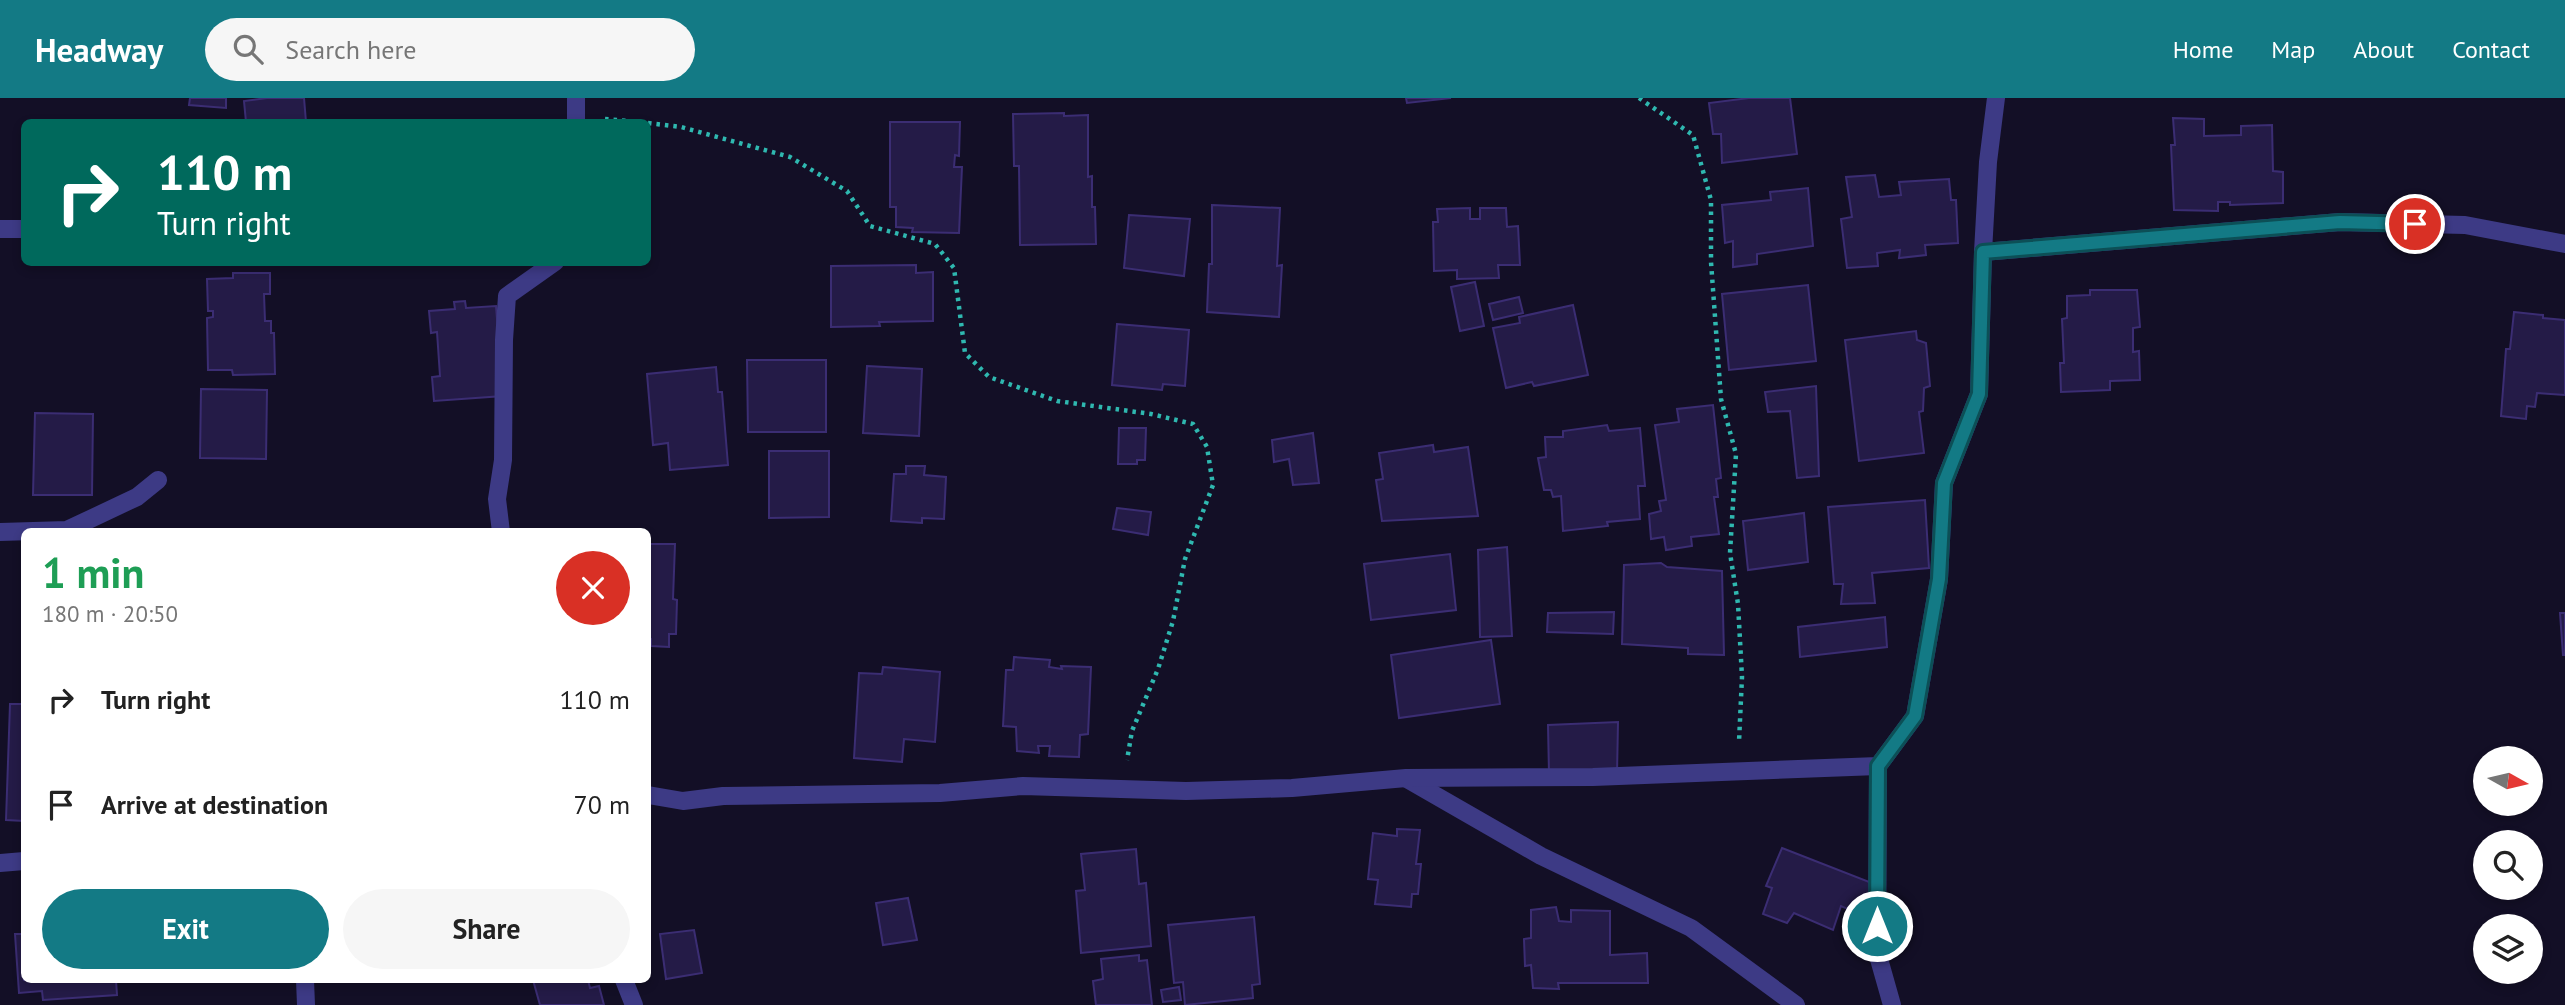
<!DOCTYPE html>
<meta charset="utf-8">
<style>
:root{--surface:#fff;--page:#f6f6f6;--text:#222;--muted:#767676;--accent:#137a85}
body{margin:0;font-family:"PT Sans",sans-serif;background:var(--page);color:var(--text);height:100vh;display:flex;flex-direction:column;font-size:26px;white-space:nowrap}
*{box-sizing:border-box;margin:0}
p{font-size:23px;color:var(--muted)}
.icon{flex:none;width:38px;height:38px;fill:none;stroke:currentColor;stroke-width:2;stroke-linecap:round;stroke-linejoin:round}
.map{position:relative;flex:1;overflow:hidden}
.sheet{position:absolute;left:21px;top:430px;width:630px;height:455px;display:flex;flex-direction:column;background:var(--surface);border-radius:10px;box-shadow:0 4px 10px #0003}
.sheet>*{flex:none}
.banner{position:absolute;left:21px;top:21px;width:630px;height:147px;border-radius:10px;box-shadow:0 4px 10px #0003;background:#00695c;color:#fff;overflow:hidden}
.needle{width:46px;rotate:98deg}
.controls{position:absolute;left:2473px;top:648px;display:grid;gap:14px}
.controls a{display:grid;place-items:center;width:70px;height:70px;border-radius:50%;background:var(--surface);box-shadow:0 4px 10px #0003;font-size:35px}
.pin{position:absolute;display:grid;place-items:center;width:60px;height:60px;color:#fff;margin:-30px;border:4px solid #fff;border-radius:50%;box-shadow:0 2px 7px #0007}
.me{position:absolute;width:77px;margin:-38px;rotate:0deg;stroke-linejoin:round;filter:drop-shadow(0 0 5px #0008)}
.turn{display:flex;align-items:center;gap:24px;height:147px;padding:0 21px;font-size:32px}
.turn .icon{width:91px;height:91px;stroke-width:2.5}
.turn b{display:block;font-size:49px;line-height:60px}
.round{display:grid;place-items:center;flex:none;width:74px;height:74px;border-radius:37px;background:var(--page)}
.overview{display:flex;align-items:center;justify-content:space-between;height:119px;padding:0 21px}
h1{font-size:42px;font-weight:800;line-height:52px;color:#1e9e55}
.action{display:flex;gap:14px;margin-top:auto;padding:14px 21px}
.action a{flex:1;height:80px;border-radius:42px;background:var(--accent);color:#fff;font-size:28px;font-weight:800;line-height:80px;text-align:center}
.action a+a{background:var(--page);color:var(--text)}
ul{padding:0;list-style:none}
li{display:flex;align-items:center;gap:21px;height:105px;padding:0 21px}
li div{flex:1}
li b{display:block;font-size:26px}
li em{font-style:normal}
header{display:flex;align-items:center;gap:42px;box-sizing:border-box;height:98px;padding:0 35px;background:var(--accent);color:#fff}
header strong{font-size:33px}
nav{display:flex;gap:38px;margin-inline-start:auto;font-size:24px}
.search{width:490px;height:63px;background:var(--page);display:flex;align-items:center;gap:18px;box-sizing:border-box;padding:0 24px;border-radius:38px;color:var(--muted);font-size:26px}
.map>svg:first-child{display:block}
.building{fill:#241b47;stroke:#3b2d73;stroke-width:2}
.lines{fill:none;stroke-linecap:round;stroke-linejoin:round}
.path{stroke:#2fb8b0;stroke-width:4.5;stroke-dasharray:3.5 5;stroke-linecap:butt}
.minor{stroke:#3d3a85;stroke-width:18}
.route-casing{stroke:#0c4f56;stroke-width:18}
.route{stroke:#137a85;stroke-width:12}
</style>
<header>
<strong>Headway</strong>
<div class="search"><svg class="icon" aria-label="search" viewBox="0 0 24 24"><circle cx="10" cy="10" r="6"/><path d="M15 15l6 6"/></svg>Search here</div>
<nav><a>Home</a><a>Map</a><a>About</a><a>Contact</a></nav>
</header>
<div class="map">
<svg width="2565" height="907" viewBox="0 0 2565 907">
<rect width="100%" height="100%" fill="#130f26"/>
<g class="building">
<path d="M 190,0 L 226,0 L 226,10 L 189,7 Z"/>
<path d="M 267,0 L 304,0 L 306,24 L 246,24 L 244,3 Z"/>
<path d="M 1406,0 L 1451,0 L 1407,5 Z"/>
<path d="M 1749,0 L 1790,0 L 1797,56 L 1722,65 L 1721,36 L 1713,36 L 1709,5 Z"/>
<path d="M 1064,15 L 1064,18 L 1088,17 L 1088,79 L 1092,78 L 1092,109 L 1095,109 L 1096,146 L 1020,147 L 1019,68 L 1014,68 L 1013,16 Z"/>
<path d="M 2173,20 L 2204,21 L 2204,38 L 2241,37 L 2241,28 L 2272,27 L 2273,73 L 2283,74 L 2283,105 L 2230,107 L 2230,104 L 2218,104 L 2218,113 L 2174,112 L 2171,47 L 2175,47 Z"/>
<path d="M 890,24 L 960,24 L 959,58 L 955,57 L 954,69 L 962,69 L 959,135 L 912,134 L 913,130 L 896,129 L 896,109 L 890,109 Z"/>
<path d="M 1875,77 L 1879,99 L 1901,97 L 1899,84 L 1949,81 L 1951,102 L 1956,102 L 1958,145 L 1925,147 L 1926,157 L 1899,160 L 1900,152 L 1877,155 L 1878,168 L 1847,170 L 1841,121 L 1852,119 L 1846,79 Z"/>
<path d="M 1808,90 L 1813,148 L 1757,156 L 1757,166 L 1733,169 L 1733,143 L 1725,145 L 1722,107 L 1771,102 L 1770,94 Z"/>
<path d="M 1212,107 L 1280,110 L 1277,168 L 1282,167 L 1279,219 L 1207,214 L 1209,166 L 1212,166 Z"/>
<path d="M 1470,110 L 1470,121 L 1480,121 L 1480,110 L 1506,110 L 1507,129 L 1518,128 L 1520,167 L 1498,167 L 1499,180 L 1457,181 L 1457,172 L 1434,173 L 1433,124 L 1438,124 L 1437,111 Z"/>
<path d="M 1129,117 L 1190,121 L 1184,178 L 1124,170 Z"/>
<path d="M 916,167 L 916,175 L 933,174 L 933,223 L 879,224 L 880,228 L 831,229 L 831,168 Z"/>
<path d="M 233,175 L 270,175 L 270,196 L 264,196 L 265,223 L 271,223 L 271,235 L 274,235 L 275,276 L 233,277 L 232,272 L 208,272 L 207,220 L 213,219 L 213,213 L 208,213 L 207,181 L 233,180 Z"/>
<path d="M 1475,184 L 1484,228 L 1460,233 L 1451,189 Z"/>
<path d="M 1808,187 L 1816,263 L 1729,272 L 1722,196 Z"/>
<path d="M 2090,192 L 2137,192 L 2140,229 L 2133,230 L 2133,254 L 2139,253 L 2140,282 L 2110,283 L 2110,292 L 2061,294 L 2060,265 L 2064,265 L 2062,221 L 2067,220 L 2067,198 L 2090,197 Z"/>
<path d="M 1519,199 L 1523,215 L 1493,222 L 1489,206 Z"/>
<path d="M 465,203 L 466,210 L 496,208 L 503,298 L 434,303 L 432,279 L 440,278 L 437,234 L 431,235 L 429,213 L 455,211 L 454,204 Z"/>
<path d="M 1573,207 L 1588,277 L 1534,288 L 1532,284 L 1506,290 L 1493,230 L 1520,225 L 1519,219 Z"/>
<path d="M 2514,214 L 2543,217 L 2543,220 L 2565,222 L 2565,297 L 2537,295 L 2535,309 L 2527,308 L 2526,321 L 2501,318 L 2506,251 L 2510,251 Z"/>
<path d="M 1117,226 L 1189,232 L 1185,288 L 1163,286 L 1162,292 L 1112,287 Z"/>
<path d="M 1916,233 L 1917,242 L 1926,245 L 1930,288 L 1924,290 L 1923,313 L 1919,314 L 1924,355 L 1859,363 L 1845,242 Z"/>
<path d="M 747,262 L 826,262 L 826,334 L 748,334 Z"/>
<path d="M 867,268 L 922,271 L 919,338 L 863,335 Z"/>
<path d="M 716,269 L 718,294 L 722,294 L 728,367 L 670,372 L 668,345 L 653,347 L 647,276 Z"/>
<path d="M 1816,288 L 1819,378 L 1797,380 L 1790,313 L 1768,314 L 1765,294 Z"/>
<path d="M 201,291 L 267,292 L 266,361 L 200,360 Z"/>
<path d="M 1713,307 L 1721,380 L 1716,381 L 1718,399 L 1714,399 L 1719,436 L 1691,439 L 1692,448 L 1666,452 L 1664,439 L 1651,441 L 1649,416 L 1661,413 L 1659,403 L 1666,402 L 1655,327 L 1679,324 L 1677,311 Z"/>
<path d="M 35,315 L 93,316 L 92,397 L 33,397 Z"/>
<path d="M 1607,327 L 1609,333 L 1640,330 L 1645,388 L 1638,388 L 1640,421 L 1607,424 L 1608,428 L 1563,433 L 1561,398 L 1553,399 L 1551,392 L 1544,392 L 1538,360 L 1546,359 L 1545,339 L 1563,339 L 1563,333 Z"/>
<path d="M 1119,330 L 1146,330 L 1145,362 L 1137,362 L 1137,366 L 1118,366 Z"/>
<path d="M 1313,335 L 1319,385 L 1293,387 L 1289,361 L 1274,364 L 1272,342 Z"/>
<path d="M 1433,347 L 1434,354 L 1468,349 L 1478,418 L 1382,423 L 1376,382 L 1383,381 L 1379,355 Z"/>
<path d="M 769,353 L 829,353 L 829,419 L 769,420 Z"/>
<path d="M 906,368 L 925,368 L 924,377 L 946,379 L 944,421 L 922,420 L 922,425 L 891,423 L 894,376 L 906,376 Z"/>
<path d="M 1925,402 L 1929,470 L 1872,475 L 1875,505 L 1841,506 L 1843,486 L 1834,486 L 1828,409 Z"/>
<path d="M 1117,410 L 1151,414 L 1148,437 L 1113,431 Z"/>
<path d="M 1804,415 L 1808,464 L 1748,472 L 1743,423 Z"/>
<path d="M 648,446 L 675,446 L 673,501 L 677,502 L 676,536 L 669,536 L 669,549 L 651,548 L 651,541 L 648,540 Z"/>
<path d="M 1507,449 L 1512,538 L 1480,539 L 1478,452 Z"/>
<path d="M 1450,456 L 1456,512 L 1371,522 L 1364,466 Z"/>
<path d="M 1661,465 L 1667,469 L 1722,473 L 1724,557 L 1688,556 L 1688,550 L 1622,546 L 1624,467 Z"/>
<path d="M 1614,514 L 1613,536 L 1547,534 L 1548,515 Z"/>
<path d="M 2560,515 L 2565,515 L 2565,557 L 2563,557 Z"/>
<path d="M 1885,519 L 1887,549 L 1800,559 L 1798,529 Z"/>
<path d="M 1491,542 L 1500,606 L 1399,620 L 1391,557 Z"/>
<path d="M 1014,559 L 1050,562 L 1049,569 L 1062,571 L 1061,568 L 1091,569 L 1088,636 L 1080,637 L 1079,659 L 1049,658 L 1050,648 L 1038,648 L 1039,655 L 1017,653 L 1016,629 L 1003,628 L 1006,572 L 1013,572 Z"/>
<path d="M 883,569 L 940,574 L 935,644 L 904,641 L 902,664 L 854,660 L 859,575 L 882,576 Z"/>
<path d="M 10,606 L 24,606 L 24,723 L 6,722 Z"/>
<path d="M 1618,624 L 1617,676 L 1549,676 L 1548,627 Z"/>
<path d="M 1397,731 L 1420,732 L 1416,766 L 1421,766 L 1418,796 L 1412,796 L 1411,809 L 1375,806 L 1378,782 L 1368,781 L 1373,735 L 1397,738 Z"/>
<path d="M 1782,750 L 1877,787 L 1864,818 L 1841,808 L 1833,832 L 1794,815 L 1787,825 L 1763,816 L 1772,790 L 1766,788 Z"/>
<path d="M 1136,751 L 1139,786 L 1146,785 L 1151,848 L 1081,855 L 1076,793 L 1085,792 L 1081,756 Z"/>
<path d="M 908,800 L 917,842 L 883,847 L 876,805 Z"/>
<path d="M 22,807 L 24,807 L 24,882 L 116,882 L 117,897 L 43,902 L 42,893 L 19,895 L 15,836 L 24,836 Z"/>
<path d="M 1556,809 L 1559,823 L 1571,824 L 1571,812 L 1610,813 L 1610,857 L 1647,855 L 1648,885 L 1558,885 L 1559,891 L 1533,890 L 1531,867 L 1525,868 L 1524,841 L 1531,840 L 1531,812 Z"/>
<path d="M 1254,819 L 1260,886 L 1252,887 L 1253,900 L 1185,907 L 1183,884 L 1174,885 L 1168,827 Z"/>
<path d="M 694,832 L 702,875 L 666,881 L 660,836 Z"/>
<path d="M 1139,857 L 1139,863 L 1147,862 L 1152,907 L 1096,907 L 1093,883 L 1103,881 L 1101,861 Z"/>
<path d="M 533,882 L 588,882 L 590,890 L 599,888 L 604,907 L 540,907 Z"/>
<path d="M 1179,889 L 1181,902 L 1163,904 L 1161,892 Z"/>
</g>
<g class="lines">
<g class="path">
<path d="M 1639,0 L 1693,37 L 1711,102 L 1711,164 L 1721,301 L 1736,356 L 1730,455 L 1738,506 L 1742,579 L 1739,644"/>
<path d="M 605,21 L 639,24"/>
<path d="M 648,25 L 681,29 L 790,59 L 847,93 L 870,128 L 935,146 L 954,170 L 965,255 L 989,279 L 1057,303 L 1151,316 L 1193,326 L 1207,349 L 1213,387 L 1185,461 L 1173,523 L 1158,571 L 1132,633 L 1127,662"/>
</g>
<g class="minor">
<path d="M 576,0 L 576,24"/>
<path d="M 0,131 L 24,131"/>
<path d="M 1983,154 L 2340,124 L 2465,127 L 2565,146"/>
<path d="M 0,434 L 67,432 L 137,399 L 158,382"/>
<path d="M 501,434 L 497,401 L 503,362 L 504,242 L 507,198 L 555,164"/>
<path d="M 1878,668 L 1877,854 L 1892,907"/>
<path d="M 1407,681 L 1541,758 L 1691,830 L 1796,907"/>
<path d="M 648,697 L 683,703 L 723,698 L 940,695 L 1023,688 L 1186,693 L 1292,690 L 1406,680 L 1593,679 L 1878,668 L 1915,618 L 1939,481 L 1944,385 L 1979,296 L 1983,154 L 1988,64 L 1996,0"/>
<path d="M 0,765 L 24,763"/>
<path d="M 305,882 L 306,907"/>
<path d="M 624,882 L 634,907"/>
</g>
</g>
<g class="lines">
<defs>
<path id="route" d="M 1877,828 L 1878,668 L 1915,618 L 1939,481 L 1944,385 L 1979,296 L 1983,154 L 2340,124 L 2415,126"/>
</defs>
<use href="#route" class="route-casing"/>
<use href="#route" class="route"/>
</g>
</svg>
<div class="controls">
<a><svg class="needle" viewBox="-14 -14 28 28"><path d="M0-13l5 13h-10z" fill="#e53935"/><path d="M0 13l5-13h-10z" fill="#767676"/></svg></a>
<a><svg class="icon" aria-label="search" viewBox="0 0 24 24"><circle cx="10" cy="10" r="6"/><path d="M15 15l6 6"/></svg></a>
<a><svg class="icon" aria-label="layers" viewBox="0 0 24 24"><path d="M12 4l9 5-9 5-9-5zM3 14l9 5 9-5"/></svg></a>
</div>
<div class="pin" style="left:2415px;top:126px;background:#d93025"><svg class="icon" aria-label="arrive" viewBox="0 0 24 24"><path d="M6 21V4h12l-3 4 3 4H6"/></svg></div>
<svg class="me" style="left:1877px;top:828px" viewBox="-20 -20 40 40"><circle r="17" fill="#137a85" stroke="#fff" stroke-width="3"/><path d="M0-11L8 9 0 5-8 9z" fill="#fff"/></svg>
<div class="banner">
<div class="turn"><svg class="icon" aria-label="right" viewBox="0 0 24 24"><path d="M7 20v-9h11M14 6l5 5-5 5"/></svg><div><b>110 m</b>Turn right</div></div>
</div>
<section class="sheet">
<div class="overview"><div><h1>1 min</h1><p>180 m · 20:50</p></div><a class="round" style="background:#d93025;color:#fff"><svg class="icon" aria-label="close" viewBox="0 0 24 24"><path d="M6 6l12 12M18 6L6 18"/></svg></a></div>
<ul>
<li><svg class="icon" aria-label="right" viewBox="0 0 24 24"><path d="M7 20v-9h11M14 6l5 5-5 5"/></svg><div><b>Turn right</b></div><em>110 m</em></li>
<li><svg class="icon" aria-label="arrive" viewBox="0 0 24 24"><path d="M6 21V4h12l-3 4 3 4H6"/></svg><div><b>Arrive at destination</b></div><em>70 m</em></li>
</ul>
<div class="action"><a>Exit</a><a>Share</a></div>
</section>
</div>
